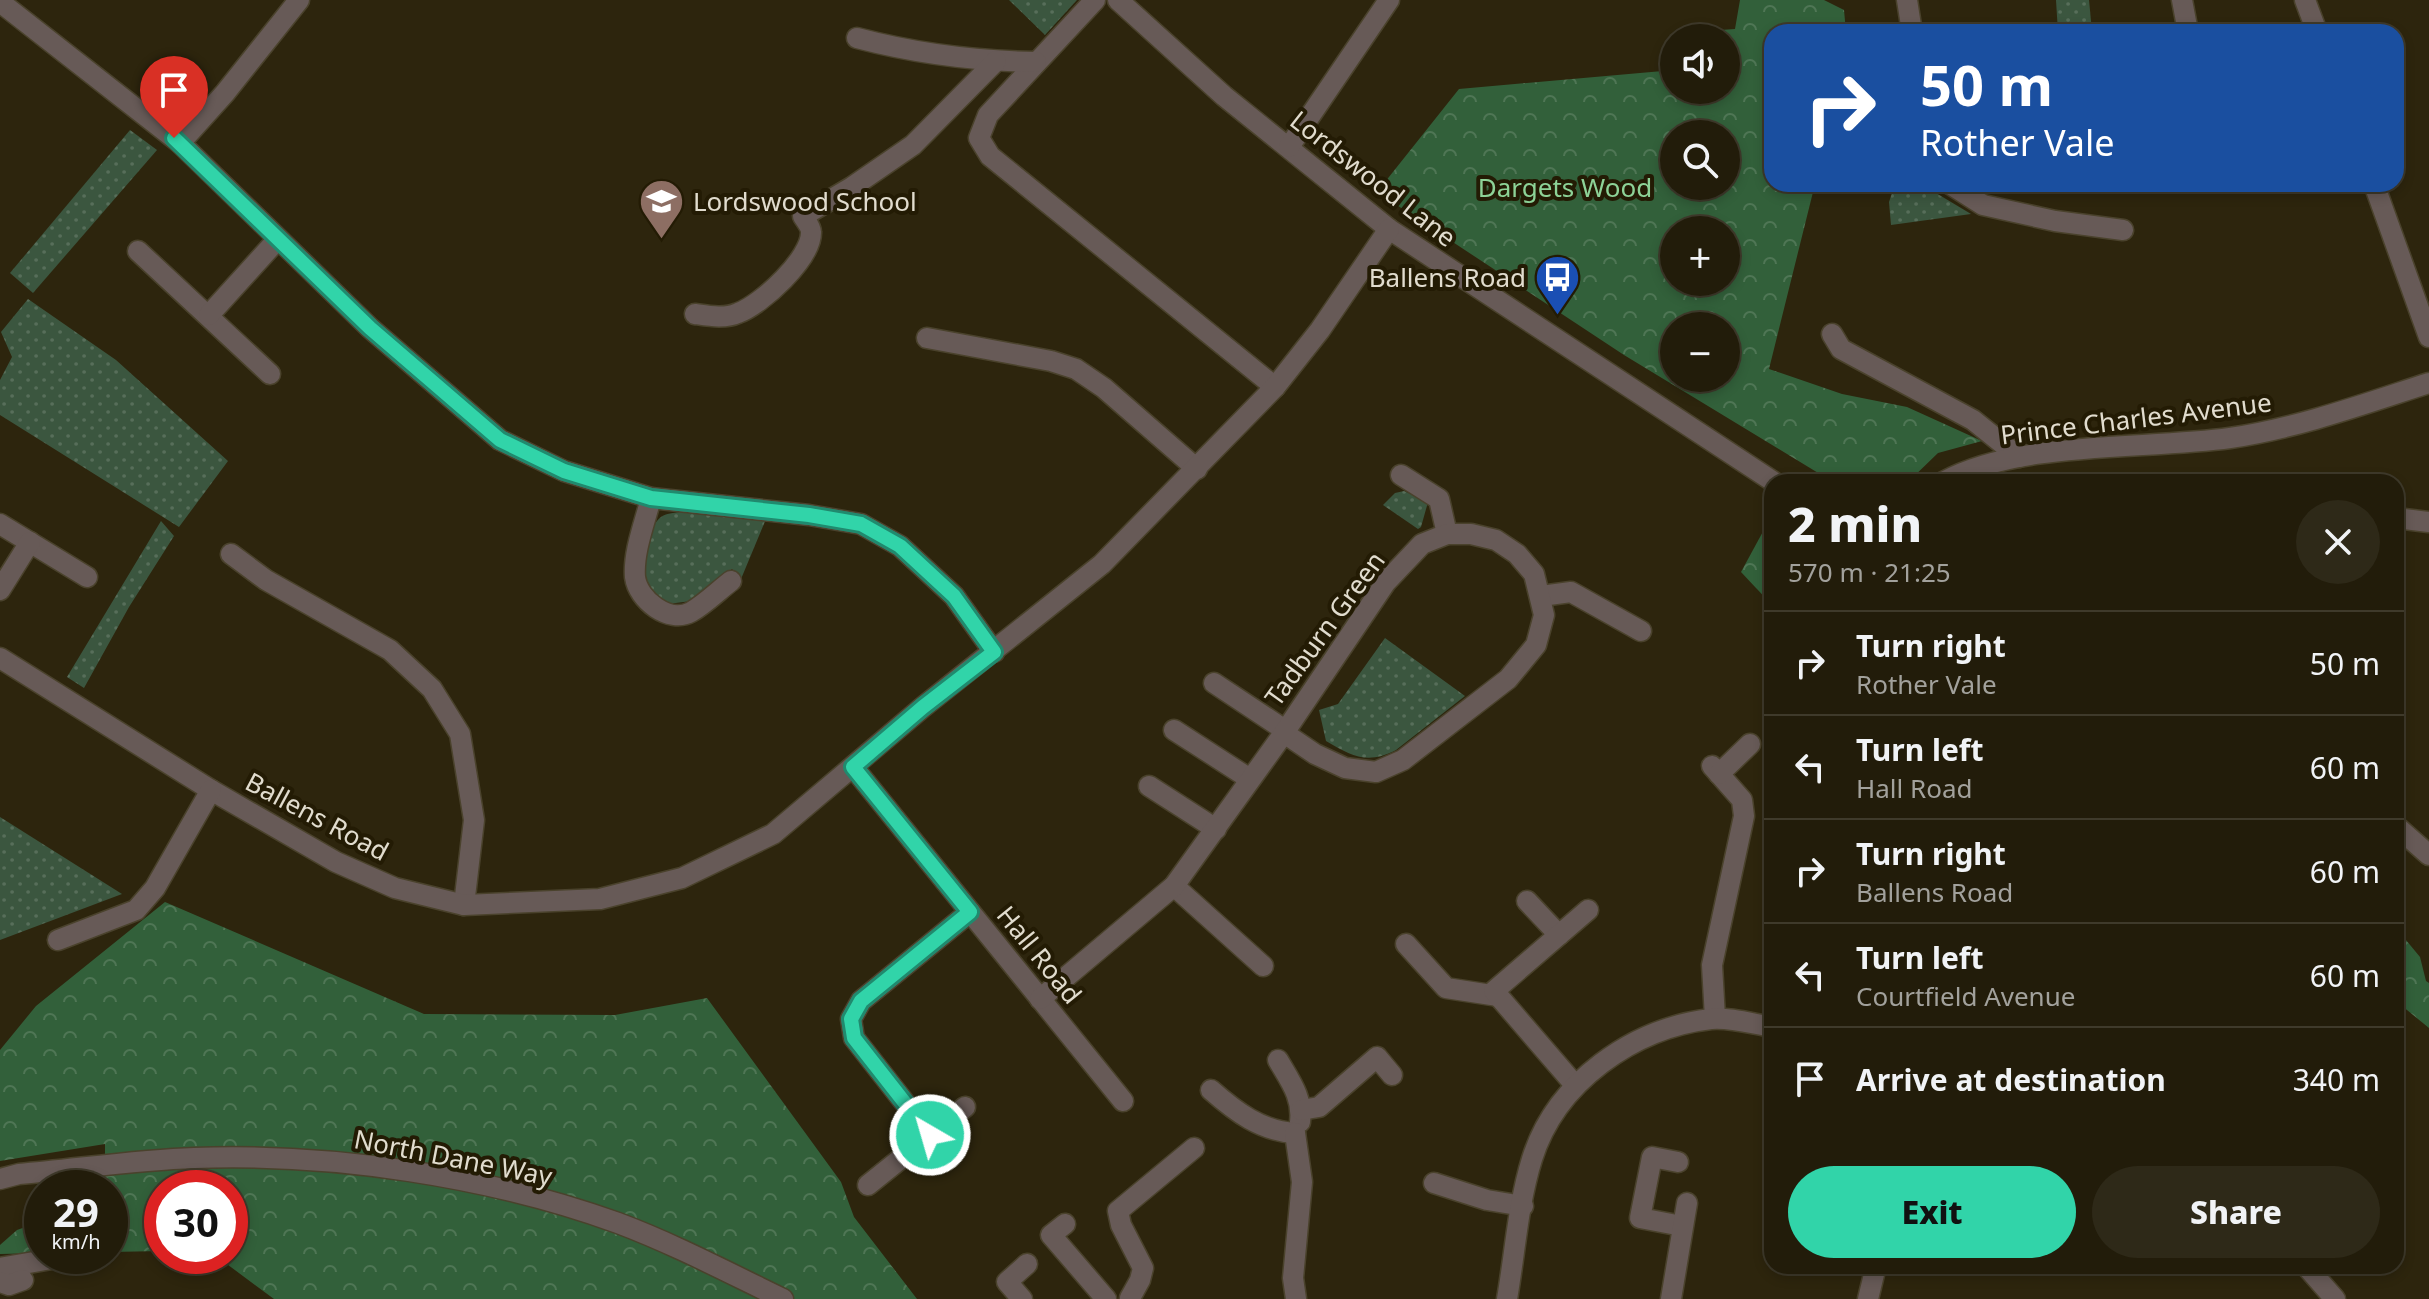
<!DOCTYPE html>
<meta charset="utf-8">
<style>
:root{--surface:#221c0a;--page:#2e2918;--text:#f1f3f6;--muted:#a2a19c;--line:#3f3a2b;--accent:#31d4a9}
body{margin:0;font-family:"Noto Sans",sans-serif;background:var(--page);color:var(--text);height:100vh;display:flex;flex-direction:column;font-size:30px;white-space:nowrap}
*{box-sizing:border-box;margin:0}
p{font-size:26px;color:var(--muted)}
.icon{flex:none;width:44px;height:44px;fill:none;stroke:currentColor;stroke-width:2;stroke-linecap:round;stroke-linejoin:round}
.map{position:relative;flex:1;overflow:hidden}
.sheet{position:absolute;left:1764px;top:474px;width:640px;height:800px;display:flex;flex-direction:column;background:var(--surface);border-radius:24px;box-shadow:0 4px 12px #0003,0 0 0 2px var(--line)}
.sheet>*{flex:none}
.hud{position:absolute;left:1764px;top:24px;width:640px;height:168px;border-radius:24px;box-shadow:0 4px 12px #0003,0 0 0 2px var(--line);background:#1a4fa0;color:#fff;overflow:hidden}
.fabs{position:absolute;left:1660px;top:24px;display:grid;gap:16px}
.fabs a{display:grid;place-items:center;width:80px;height:80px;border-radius:50%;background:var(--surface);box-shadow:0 4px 12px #0003,0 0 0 2px var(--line);font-size:40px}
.speed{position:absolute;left:24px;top:1170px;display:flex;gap:16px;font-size:40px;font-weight:700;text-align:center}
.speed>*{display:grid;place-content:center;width:104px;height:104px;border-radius:50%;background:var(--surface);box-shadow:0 4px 12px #0003,0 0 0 2px var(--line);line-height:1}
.speed small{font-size:20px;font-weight:400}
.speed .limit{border:12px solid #d22;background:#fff;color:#111}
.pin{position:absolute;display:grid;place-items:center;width:68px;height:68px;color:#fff;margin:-82px -34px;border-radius:50% 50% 50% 0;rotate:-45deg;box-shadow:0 0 8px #0007}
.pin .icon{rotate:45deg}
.me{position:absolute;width:88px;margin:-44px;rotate:322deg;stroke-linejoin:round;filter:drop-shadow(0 0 6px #0008)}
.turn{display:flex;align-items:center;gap:28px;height:168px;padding:0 24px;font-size:36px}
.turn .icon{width:104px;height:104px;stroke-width:2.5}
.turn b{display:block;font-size:56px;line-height:68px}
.round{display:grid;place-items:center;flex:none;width:84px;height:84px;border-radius:42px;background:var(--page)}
.summary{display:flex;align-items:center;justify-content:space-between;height:136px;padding:0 24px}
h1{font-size:48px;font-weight:800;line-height:60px}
.primary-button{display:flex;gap:16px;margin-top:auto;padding:16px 24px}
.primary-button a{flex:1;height:92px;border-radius:48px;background:var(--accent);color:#111;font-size:32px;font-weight:800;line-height:92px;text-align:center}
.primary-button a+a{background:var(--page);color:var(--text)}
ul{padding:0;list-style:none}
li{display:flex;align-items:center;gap:24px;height:104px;padding:0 24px;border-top:2px solid var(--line)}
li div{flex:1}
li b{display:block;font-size:30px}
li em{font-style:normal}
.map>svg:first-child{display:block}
.grass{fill:url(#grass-dots)}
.forest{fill:url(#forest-crowns);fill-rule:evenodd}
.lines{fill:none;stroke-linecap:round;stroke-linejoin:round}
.minor-casing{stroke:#4a422c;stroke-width:23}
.minor{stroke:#675a57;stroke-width:20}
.route-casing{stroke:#208a6e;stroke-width:20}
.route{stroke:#31d4a9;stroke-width:14}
.labels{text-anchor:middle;stroke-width:8;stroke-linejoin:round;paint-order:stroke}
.street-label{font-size:26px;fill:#e1dcce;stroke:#231b04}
.park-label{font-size:26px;fill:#8dd397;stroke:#231b04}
.poi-label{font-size:26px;fill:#e1dcce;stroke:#231b04;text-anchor:start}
</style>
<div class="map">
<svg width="2429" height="1299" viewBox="0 0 2429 1299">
<defs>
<pattern id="grass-dots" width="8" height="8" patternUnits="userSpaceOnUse" patternTransform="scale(2)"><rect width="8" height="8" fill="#3b563f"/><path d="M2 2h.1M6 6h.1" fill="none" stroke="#576e5a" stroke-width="1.8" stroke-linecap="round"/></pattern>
<pattern id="forest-crowns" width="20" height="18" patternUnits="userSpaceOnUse" patternTransform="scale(2)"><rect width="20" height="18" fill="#32603a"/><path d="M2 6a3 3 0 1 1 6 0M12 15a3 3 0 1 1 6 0" fill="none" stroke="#4f7655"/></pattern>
</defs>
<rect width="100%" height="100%" fill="#2d250d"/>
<g class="grass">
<path d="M 1009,0 L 1077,0 L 1045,35 Z"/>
<path d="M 2056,0 L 2089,0 L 2092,32 L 2058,32 Z"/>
<path d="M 130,130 L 157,150 L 33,293 L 10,273 Z"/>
<path d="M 1906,189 L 1931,190 L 1971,214 L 1891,225 L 1889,202 L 1892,193 Z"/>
<path d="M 28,299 L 116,360 L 228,461 L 179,527 L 0,415 L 0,380 L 12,357 L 1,332 Z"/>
<path d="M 1404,491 L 1428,502 L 1421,527 L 1418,529 L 1383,505 L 1395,493 Z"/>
<path d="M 680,512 L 766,519 L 741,579 L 732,569 L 691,601 L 668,604 L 646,588 C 643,567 643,532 661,517 C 666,513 674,513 680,512 Z"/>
<path d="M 161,521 L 174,536 L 129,607 L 84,688 L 67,677 Z"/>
<path d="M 1385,638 L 1465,696 L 1396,750 C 1367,765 1352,756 1326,741 L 1319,710 L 1338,704 Z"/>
<path d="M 0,817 L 122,894 L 0,940 Z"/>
</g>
<g class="forest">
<path d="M 1740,0 L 1824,0 L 1844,10 L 1846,32 L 1772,32 L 1772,184 L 1815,184 L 1769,369 L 1842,394 L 1907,407 L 1982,441 L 1938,453 L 1908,482 L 1833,482 L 1624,355 L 1377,192 L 1459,89 L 1674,70 L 1674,90 L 1726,90 L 1726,38 L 1676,38 L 1676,33 L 1735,29 ZM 1674,134 L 1726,134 L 1726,186 L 1674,186 ZM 1674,230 L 1726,230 L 1726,282 L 1674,282 ZM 1674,326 L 1726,326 L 1726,378 L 1674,378 Z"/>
<path d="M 1772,515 L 1772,605 L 1741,572 Z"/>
<path d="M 165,902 L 424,1014 L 615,1015 L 707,998 L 841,1182 L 854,1217 L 917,1299 L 274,1299 L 216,1256 L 230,1256 L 230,1188 L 162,1188 L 162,1251 L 110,1252 L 110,1188 L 105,1188 L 105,1144 L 0,1161 L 0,1050 L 36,1006 Z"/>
<path d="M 2396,928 L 2420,957 L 2426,981 L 2429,983 L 2429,1028 L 2396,1001 Z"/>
<path d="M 42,1221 L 42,1253 L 0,1254 L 0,1245 L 17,1230 Z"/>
</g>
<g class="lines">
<defs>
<g id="minor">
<path d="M 1095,0 L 988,115 L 979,138 L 990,156 L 1275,387"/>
<path d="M 1118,0 L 1224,96 L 1389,229 L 1774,482"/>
<path d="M 1907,0 L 1912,32"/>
<path d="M 2182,0 L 2188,32"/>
<path d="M 2305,0 L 2317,32"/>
<path d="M 0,2 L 180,143 L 370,328 L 500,440 L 564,471 L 651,498 L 809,515 L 861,524 L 900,546 L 954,596 L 994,652"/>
<path d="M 857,38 C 914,53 976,61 1036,62"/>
<path d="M 180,143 L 225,93 L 299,0"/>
<path d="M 1289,147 L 1389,0"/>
<path d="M 1950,184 L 1983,205 L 2055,221 L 2123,230"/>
<path d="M 2374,184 L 2429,337"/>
<path d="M 138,251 L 270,374"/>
<path d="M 695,314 C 709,316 725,319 738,313 C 761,305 812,258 811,232 C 811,227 806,221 803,216 L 852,187 L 913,145 L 996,61"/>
<path d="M 209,315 L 277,240"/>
<path d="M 1832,334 L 1841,349 L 1973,420 L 2019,457"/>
<path d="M 927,338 L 1051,361 L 1076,369 L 1104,388 L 1197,469"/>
<path d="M 1401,475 L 1439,499 L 1447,534"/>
<path d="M 1943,482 C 2020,440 2143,450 2230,438 C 2298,428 2364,404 2429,383"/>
<path d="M 651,498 C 645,522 633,552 635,577 C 638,600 669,624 691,612 C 705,604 718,591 731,581"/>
<path d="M 2396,518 L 2429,522"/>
<path d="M 0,524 L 87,577"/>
<path d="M 231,554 L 266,580 L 390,650 L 432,689 L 460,734 L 474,820 L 464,905"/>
<path d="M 0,590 L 30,542"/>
<path d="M 1541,596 L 1571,592 L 1641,631"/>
<path d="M 0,658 L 211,790 L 336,862 L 395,888 L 464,905 L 600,899 L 682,878 L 773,834 L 923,707 L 1102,564 L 1275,387 L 1320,330 L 1389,229"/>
<path d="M 1214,683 L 1285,730"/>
<path d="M 1174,730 L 1250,779"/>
<path d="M 1712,766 L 1742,800 L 1744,816 L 1712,965 L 1715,1018"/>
<path d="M 853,767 L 1123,1101"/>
<path d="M 1719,774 L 1750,744"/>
<path d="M 1149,786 L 1216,829"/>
<path d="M 2396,826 L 2429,855"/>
<path d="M 1174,886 L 1263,966"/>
<path d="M 1527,901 L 1559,935"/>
<path d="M 58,940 L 136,910 L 155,888 L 211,790"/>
<path d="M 1406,944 L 1446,988 L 1498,996"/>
<path d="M 1040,999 L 1174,886 L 1284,733 L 1386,582 L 1422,544 L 1447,534 L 1471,534 L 1496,540 L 1517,554 L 1534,574 L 1544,615 L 1536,645 L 1508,679 L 1403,760 L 1376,772 L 1345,768 L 1315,754 L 1284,733"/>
<path d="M 1278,1060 C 1290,1081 1303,1097 1300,1122"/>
<path d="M 1575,1085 L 1494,991 L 1588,910"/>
<path d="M 1211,1090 C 1236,1112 1261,1131 1295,1133"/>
<path d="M 1301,1110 L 1319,1107 L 1377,1057 L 1392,1075"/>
<path d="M 1295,1133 L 1302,1182 L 1293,1278 L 1296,1299"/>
<path d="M 930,1135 L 854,1038 L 851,1019 L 861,1001 L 970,912"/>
<path d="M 1678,1162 L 1652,1157 L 1640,1218 L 1682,1226"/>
<path d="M 0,1179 L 19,1174 C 77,1169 136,1160 194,1158 C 332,1153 488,1176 618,1223 C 674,1244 729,1273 783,1299"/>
<path d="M 1434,1183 L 1487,1200 L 1523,1206"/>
<path d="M 868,1185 L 965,1107"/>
<path d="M 1065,1224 L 1051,1235 L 1106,1299"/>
<path d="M 2306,1266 L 2335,1299"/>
<path d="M 0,1268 L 57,1258"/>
<path d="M 0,1282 L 9,1285 L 23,1280"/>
<path d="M 1130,1298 L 1140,1280 L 1143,1268 L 1121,1225 L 1118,1211 L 1194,1148"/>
<path d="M 1022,1299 L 1007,1282 L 1027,1264"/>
<path d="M 1507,1299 C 1515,1253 1518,1204 1532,1159 C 1556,1082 1633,1028 1711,1019 C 1730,1017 1753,1024 1772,1027"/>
<path d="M 1671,1299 L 1687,1203"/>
<path d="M 1868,1299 L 1876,1266"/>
</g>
</defs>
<use href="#minor" class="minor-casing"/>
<use href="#minor" class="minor"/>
</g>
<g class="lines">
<defs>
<path id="route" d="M 174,138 L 370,328 L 500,440 L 564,471 L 651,498 L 809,515 L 861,524 L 900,546 L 954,596 L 994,652 L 923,707 L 853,767 L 970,912 L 861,1001 L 851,1019 L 854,1038 L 930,1135"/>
</defs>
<use href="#route" class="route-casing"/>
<use href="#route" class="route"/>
</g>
<defs>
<symbol id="school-pin" viewBox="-11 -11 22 30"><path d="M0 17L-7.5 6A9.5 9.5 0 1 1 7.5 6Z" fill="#8d6e63" stroke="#231b04"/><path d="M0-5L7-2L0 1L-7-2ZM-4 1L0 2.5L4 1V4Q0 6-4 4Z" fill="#fff"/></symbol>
<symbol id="bus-pin" viewBox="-11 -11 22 30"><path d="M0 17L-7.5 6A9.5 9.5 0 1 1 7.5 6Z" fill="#1a4fb4" stroke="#231b04"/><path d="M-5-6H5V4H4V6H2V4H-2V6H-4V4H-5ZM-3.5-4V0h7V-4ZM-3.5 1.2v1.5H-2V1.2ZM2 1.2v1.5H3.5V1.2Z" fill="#fff"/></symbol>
</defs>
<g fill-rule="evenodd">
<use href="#school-pin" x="636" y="176" width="51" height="69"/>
<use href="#bus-pin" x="1532" y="252" width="51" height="69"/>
</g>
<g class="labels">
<g class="street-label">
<text transform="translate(1373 179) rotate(38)" y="9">Lordswood Lane</text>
<text transform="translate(2136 419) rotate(-7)" y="9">Prince Charles Avenue</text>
<text transform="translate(1325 629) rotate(-54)" y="9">Tadburn Green</text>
<text transform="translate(317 817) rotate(28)" y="9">Ballens Road</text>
<text transform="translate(1039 955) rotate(51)" y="9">Hall Road</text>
<text transform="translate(453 1158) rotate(11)" y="9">North Dane Way</text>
</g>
<g class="park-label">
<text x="1565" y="197">Dargets Wood</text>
</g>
<g class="poi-label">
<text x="693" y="211">Lordswood School</text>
<text x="1526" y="287" text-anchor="end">Ballens Road</text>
</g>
</g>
</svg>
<div class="fabs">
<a><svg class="icon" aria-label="sound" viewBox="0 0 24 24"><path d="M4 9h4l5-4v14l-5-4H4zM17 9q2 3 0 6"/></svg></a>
<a><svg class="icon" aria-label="search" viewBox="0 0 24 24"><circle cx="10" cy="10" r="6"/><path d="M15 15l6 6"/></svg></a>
<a>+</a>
<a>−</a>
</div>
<div class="speed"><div>29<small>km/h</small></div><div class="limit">30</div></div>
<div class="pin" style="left:174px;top:138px;background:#d93025"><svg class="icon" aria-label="arrive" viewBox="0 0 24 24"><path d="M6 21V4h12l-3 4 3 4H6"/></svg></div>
<svg class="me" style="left:930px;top:1135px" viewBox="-20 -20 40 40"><circle r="17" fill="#31d4a9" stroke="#fff" stroke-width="3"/><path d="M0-11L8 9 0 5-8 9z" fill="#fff"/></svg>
<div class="hud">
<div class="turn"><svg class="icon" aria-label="right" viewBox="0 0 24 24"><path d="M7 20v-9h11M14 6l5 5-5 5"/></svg><div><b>50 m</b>Rother Vale</div></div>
</div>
<section class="sheet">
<div class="summary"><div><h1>2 min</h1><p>570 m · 21:25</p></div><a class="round"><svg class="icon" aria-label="close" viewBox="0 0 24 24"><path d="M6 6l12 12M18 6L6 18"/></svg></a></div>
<ul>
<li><svg class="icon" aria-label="right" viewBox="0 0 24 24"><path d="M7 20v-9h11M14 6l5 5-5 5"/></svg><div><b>Turn right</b><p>Rother Vale</p></div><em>50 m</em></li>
<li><svg class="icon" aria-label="left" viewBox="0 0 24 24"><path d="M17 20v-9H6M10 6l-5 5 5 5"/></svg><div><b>Turn left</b><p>Hall Road</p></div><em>60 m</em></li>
<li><svg class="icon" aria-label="right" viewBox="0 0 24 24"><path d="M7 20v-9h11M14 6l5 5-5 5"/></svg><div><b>Turn right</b><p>Ballens Road</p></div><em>60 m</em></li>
<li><svg class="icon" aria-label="left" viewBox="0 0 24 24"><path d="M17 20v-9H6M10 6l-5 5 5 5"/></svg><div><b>Turn left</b><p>Courtfield Avenue</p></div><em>60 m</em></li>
<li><svg class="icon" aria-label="arrive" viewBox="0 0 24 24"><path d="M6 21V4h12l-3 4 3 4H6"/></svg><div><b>Arrive at destination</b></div><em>340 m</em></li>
</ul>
<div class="primary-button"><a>Exit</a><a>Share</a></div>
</section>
</div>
